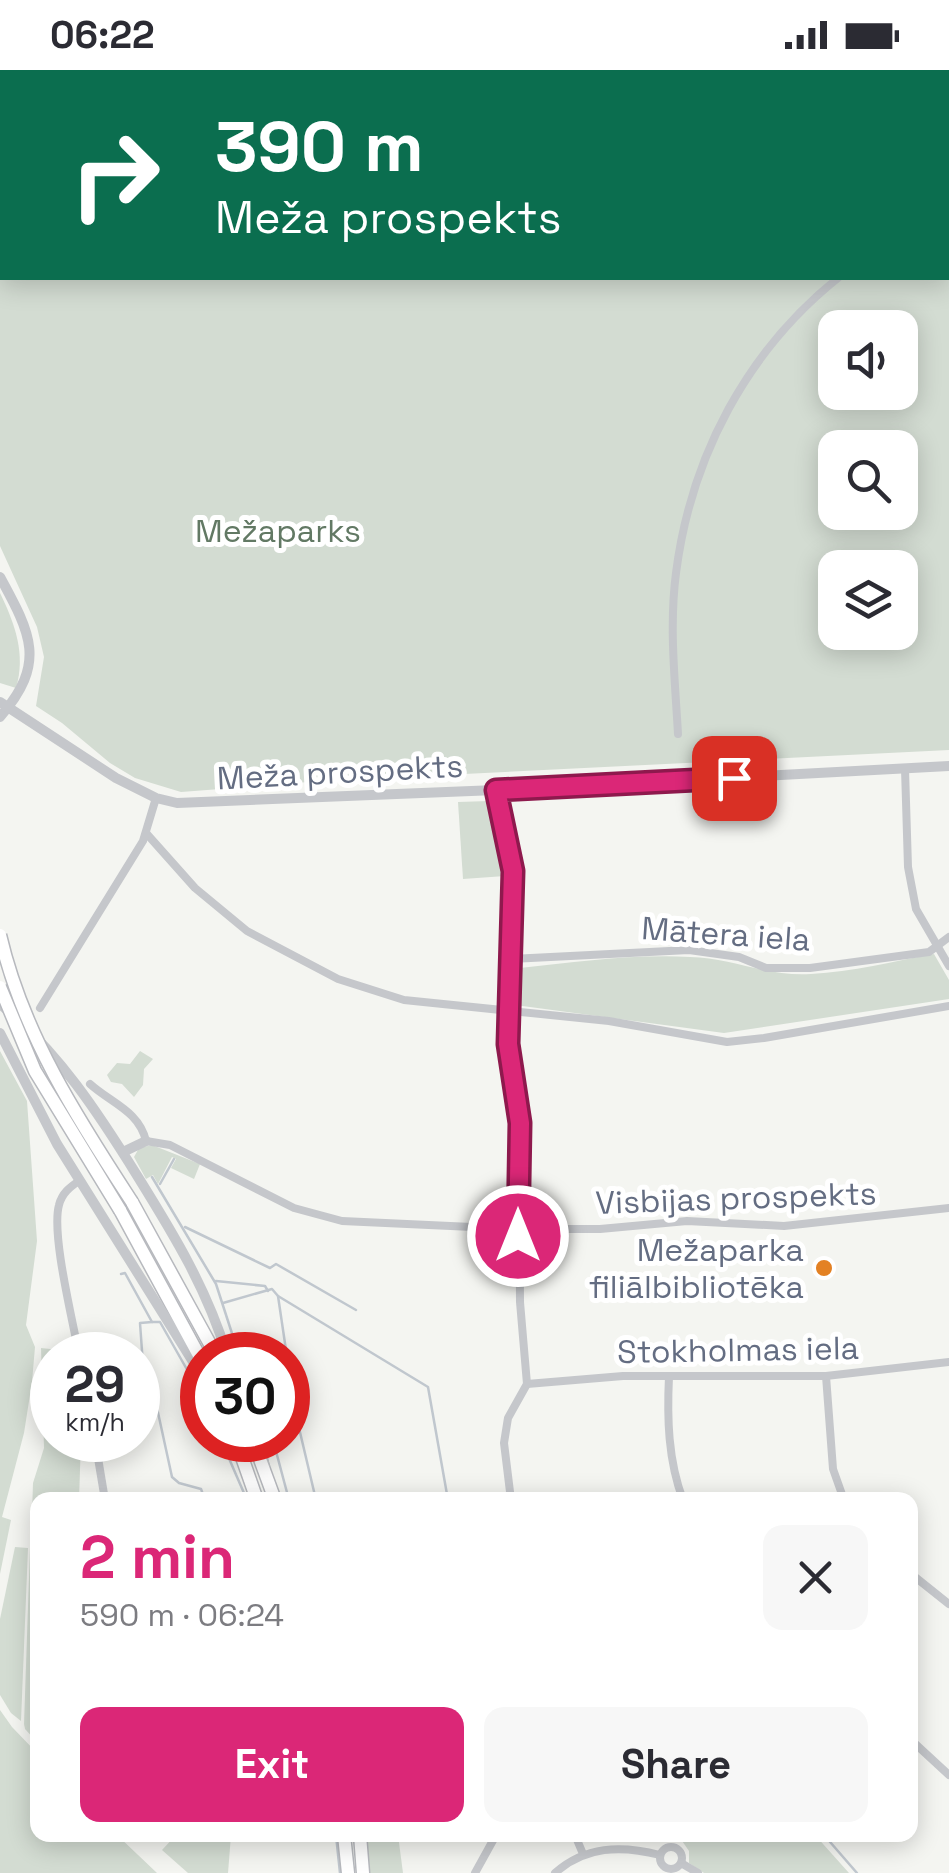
<!DOCTYPE html>
<meta charset="utf-8">
<style>
:root{--surface:#fff;--page:#f7f7f7;--text:#2b2b33;--muted:#7c7c81;--accent:#db2777}
body{margin:0;font-family:"Space Grotesk",sans-serif;background:var(--page);color:var(--text);height:100vh;display:flex;flex-direction:column;font-size:38px;white-space:nowrap}
*{box-sizing:border-box;margin:0}
p{font-size:32px;color:var(--muted)}
.icon{flex:none;width:55px;height:55px;fill:none;stroke:currentColor;stroke-width:2;stroke-linecap:round;stroke-linejoin:round}
.map{position:relative;flex:1;overflow:hidden}
.drawer{position:absolute;left:30px;top:1422px;width:888px;height:350px;display:flex;flex-direction:column;background:var(--surface);border-radius:20px;box-shadow:0 5px 25px #0003}
.drawer>*{flex:none}
.hud{position:absolute;left:0px;top:0px;width:950px;height:210px;box-shadow:0 5px 25px #0003;background:#0b6e4f;color:#fff;overflow:hidden}
.tools{position:absolute;left:818px;top:240px;display:grid;gap:20px}
.tools a{display:grid;place-items:center;width:100px;height:100px;border-radius:20px;background:var(--surface);box-shadow:0 5px 25px #0003;font-size:50px}
.speed{position:absolute;left:30px;top:1262px;display:flex;gap:20px;font-size:50px;font-weight:700;text-align:center}
.speed>*{display:grid;place-content:center;width:130px;height:130px;border-radius:50%;background:var(--surface);box-shadow:0 5px 25px #0003;line-height:1}
.speed small{font-size:25px;font-weight:400}
.speed .limit{border:15px solid #d22;background:#fff;color:#111}
.pin{position:absolute;display:grid;place-items:center;width:85px;height:85px;color:#fff;margin:-42px;border-radius:20px;box-shadow:0 5px 15px #0006}
.me{position:absolute;width:110px;margin:-55px;rotate:0deg;stroke-linejoin:round;filter:drop-shadow(0 0 8px #0008)}
.turn{display:flex;align-items:center;gap:35px;height:210px;padding:0 50px;font-size:45px}
.turn .icon{width:130px;height:130px;stroke-width:2.5}
.turn b{display:block;font-size:70px;line-height:85px}
.round{display:grid;place-items:center;flex:none;width:105px;height:105px;border-radius:20px;background:var(--page)}
.head{display:flex;align-items:center;justify-content:space-between;height:170px;padding:0 50px}
h1{font-size:60px;font-weight:700;line-height:75px;color:var(--accent)}
.button{display:flex;gap:20px;margin-top:auto;padding:20px 50px}
.button a{flex:1;height:115px;border-radius:20px;background:var(--accent);color:#fff;font-size:40px;font-weight:700;line-height:115px;text-align:center}
.button a+a{background:var(--page);color:var(--text)}
.status{display:flex;justify-content:space-between;align-items:center;height:70px;padding:0 50px;background:var(--surface);direction:ltr}
.status svg{height:28px;fill:currentColor}
.map>svg:first-child{display:block}
.green{fill:#d3dcd2;fill-rule:evenodd}
.lines{fill:none;stroke-linecap:round;stroke-linejoin:round}
.stream{stroke:#c0c7ce;stroke-width:2.5}
.primary-casing{stroke:#b7b9be;stroke-width:15}
.minor{stroke:#c5c7cb;stroke-width:8}
.tertiary{stroke:#c5c7cb;stroke-width:10}
.primary{stroke:#fff;stroke-width:12}
.primary-bridge-casing{stroke:#b7b9be;stroke-width:15;stroke-linecap:butt}
.primary-bridge{stroke:#fff;stroke-width:12}
.route-casing{stroke:#8e194d;stroke-width:25}
.route{stroke:#db2777;stroke-width:18}
.poi-dot{fill:#e38123;stroke:#fff;stroke-width:4}
.labels{text-anchor:middle;stroke-width:10;stroke-linejoin:round;paint-order:stroke}
.park-label{font-size:32px;fill:#627964;stroke:#fff}
.street-label{font-size:32px;fill:#646d82;stroke:#fff}
.poi-label{font-size:32px;fill:#646d82;stroke:#fff;text-anchor:end}
</style>
<div class="status"><b>06:22</b><svg viewBox="0 0 49 12"><path d="M0 12V9h3v3zM5 12V6h3v6zM10 12V3h3v9zM15 12V0h3v12zM26 1h20v11H26zM47 4h2v5h-2z"/></svg></div>
<div class="map">
<svg width="949" height="1803" viewBox="0 0 949 1803">
<rect width="100%" height="100%" fill="#f4f5f1"/>
<g class="green">
<path d="M 0,0 L 949,0 L 949,680 L 322,711 L 181,722 L 135,708 L 110,693 L 62,653 L 36,636 L 44,587 L 37,557 L 0,476 ZM 2,2 L 948,2 L 948,208 L 2,208 ZM 835,258 L 900,258 L 900,322 L 835,322 ZM 835,378 L 900,378 L 900,442 L 835,442 ZM 835,498 L 900,498 L 900,562 L 835,562 Z"/>
<path d="M 0,523 C 15,554 26,584 16,618 L 0,613 Z"/>
<path d="M 489,731 L 503,775 L 505,806 L 463,809 L 458,732 Z"/>
<path d="M 934,884 L 949,910 L 949,929 L 724,963 L 515,935 L 520,898 C 576,892 634,884 690,887 C 732,888 769,907 811,904 C 852,902 894,891 934,884 Z"/>
<path d="M 0,981 L 27,1031 L 37,1171 L 26,1255 L 35,1277 L 32,1312 L 24,1363 L 2,1447 L 11,1450 L 0,1504 Z"/>
<path d="M 140,981 L 153,989 L 144,999 L 143,1015 L 134,1027 L 122,1014 L 111,1012 L 107,1005 L 117,993 L 130,994 Z"/>
<path d="M 152,1075 L 200,1094 L 194,1109 L 171,1098 L 176,1089 L 172,1087 L 158,1114 L 153,1105 L 146,1109 L 134,1087 L 139,1078 Z"/>
<path d="M 41,1278 L 60,1280 L 60,1285 L 52,1285 L 52,1370 L 81,1370 L 79,1430 L 38,1430 L 37,1474 L 31,1474 L 33,1413 L 44,1378 Z"/>
<path d="M 15,1477 L 28,1478 L 21,1651 L 11,1643 L 0,1625 L 0,1549 Z"/>
<path d="M 30,1478 L 38,1478 L 37,1672 L 25,1659 L 24,1654 Z"/>
<path d="M 0,1640 L 12,1657 L 37,1683 L 38,1765 L 117,1765 L 157,1803 L 0,1803 Z"/>
<path d="M 176,1765 L 231,1765 L 228,1803 L 188,1803 L 162,1780 Z"/>
<path d="M 366,1765 L 398,1765 L 403,1803 L 369,1803 Z"/>
<path d="M 678,1765 L 815,1765 L 849,1803 L 704,1803 L 689,1793 L 689,1781 Z"/>
</g>
<g class="lines">
<g class="stream">
<path d="M 152,1107 L 216,1214 L 239,1285"/>
<path d="M 160,1114 L 174,1089"/>
<path d="M 185,1157 L 270,1198 L 276,1194 L 356,1240"/>
<path d="M 121,1204 L 125,1203 L 152,1252 L 160,1252 L 202,1326"/>
<path d="M 216,1211 L 265,1216 L 268,1221"/>
<path d="M 278,1226 L 428,1317 L 448,1430"/>
<path d="M 223,1233 L 272,1219 L 278,1226 L 295,1341 L 316,1430"/>
<path d="M 152,1252 L 140,1253 L 143,1295 L 157,1338 L 172,1407 L 179,1413 L 201,1419 L 205,1430"/>
<path d="M 221,1370 L 247,1430"/>
<path d="M 273,1370 L 289,1430"/>
<path d="M 336,1765 L 340,1803"/>
<path d="M 824,1765 L 857,1803"/>
</g>
<defs>
<g id="primary">
<path d="M 132,1132 L 216,1285"/>
<path d="M 120,1140 L 202,1291"/>
<path d="M 236,1370 L 257,1430"/>
<path d="M 253,1370 L 275,1430"/>
<path d="M 344,1765 L 348,1803"/>
<path d="M 360,1765 L 363,1803"/>
</g>
</defs>
<use href="#primary" class="primary-casing"/>
<g class="minor">
<path d="M 948,122 L 949,121"/>
<path d="M 678,664 C 675,610 669,556 676,503 C 691,386 747,281 838,208"/>
<path d="M 905,699 L 908,797 L 916,839 L 949,896"/>
<path d="M 496,720 L 513,801 L 508,974 L 519,1053 L 520,1232 L 527,1314 L 508,1348 L 504,1373 L 511,1430"/>
<path d="M 146,763 L 195,818 L 247,861 L 338,909 L 404,930 L 609,951 L 727,972 L 764,968 L 949,936"/>
<path d="M 511,889 L 689,880 L 739,887 L 766,898 L 810,898 L 929,882 L 949,867"/>
<path d="M 40,938 L 143,771 L 156,728"/>
<path d="M 90,1014 C 111,1033 139,1041 146,1071 L 170,1075 L 294,1138 L 342,1151 L 518,1159 L 600,1159 L 687,1151 L 784,1156 L 949,1138"/>
<path d="M 79,1111 C 70,1117 62,1123 59,1135 C 51,1164 73,1251 79,1285"/>
<path d="M 669,1306 C 667,1348 668,1390 683,1430"/>
<path d="M 826,1306 L 833,1399 L 844,1430"/>
<path d="M 527,1314 L 623,1306 L 826,1306 L 949,1292"/>
<path d="M 95,1370 L 105,1430"/>
<path d="M 910,1503 L 949,1534"/>
<path d="M 910,1669 L 949,1705"/>
<path d="M 575,1765 L 583,1784"/>
<circle cx="671" cy="1788" r="11"/>
<path d="M 681,1793 L 698,1803"/>
<path d="M 475,1803 L 496,1765"/>
<path d="M 555,1803 C 585,1776 621,1775 660,1785"/>
</g>
<g class="tertiary">
<path d="M 0,507 C 31,564 47,593 0,647"/>
<path d="M 0,632 L 116,708 L 156,728 L 177,733 L 496,720 L 949,696"/>
<path d="M 0,934 C 58,981 99,1044 138,1107 C 174,1165 207,1219 227,1285"/>
<path d="M 0,963 L 57,1074 L 202,1306"/>
<path d="M 123,1082 L 146,1071"/>
<path d="M 260,1370 L 265,1397"/>
</g>
<use href="#primary" class="primary"/>
<defs>
<g id="primary-bridge">
<path d="M 0,865 C 23,964 77,1048 132,1132"/>
<path d="M 0,917 L 35,1001 L 120,1140"/>
</g>
</defs>
<use href="#primary-bridge" class="primary-bridge-casing"/>
<use href="#primary-bridge" class="primary-bridge"/>
</g>
<g class="lines">
<defs>
<path id="route" d="M 518,1166 L 520,1053 L 508,974 L 513,801 L 496,720 L 734,708"/>
</defs>
<use href="#route" class="route-casing"/>
<use href="#route" class="route"/>
</g>
<circle class="poi-dot" cx="824" cy="1198" r="10"/>
<g class="labels">
<g class="park-label">
<text x="278" y="472">Mežaparks</text>
</g>
<g class="street-label">
<text transform="translate(340 702) rotate(-3)" y="11">Meža prospekts</text>
<text transform="translate(726 864) rotate(4)" y="11">Mātera iela</text>
<text transform="translate(736 1128) rotate(-2)" y="11">Visbijas prospekts</text>
<text transform="translate(738 1280) rotate(-1)" y="11">Stokholmas iela</text>
</g>
<g class="poi-label">
<text x="804" y="1191">Mežaparka<tspan x="804" dy="37">filiālbibliotēka</tspan></text>
</g>
</g>
</svg>
<div class="tools">
<a><svg class="icon" aria-label="sound" viewBox="0 0 24 24"><path d="M4 9h4l5-4v14l-5-4H4zM17 9q2 3 0 6"/></svg></a>
<a><svg class="icon" aria-label="search" viewBox="0 0 24 24"><circle cx="10" cy="10" r="6"/><path d="M15 15l6 6"/></svg></a>
<a><svg class="icon" aria-label="layers" viewBox="0 0 24 24"><path d="M12 4l9 5-9 5-9-5zM3 14l9 5 9-5"/></svg></a>
</div>
<div class="speed"><div>29<small>km/h</small></div><div class="limit">30</div></div>
<div class="pin" style="left:734px;top:708px;background:#d93025"><svg class="icon" aria-label="arrive" viewBox="0 0 24 24"><path d="M6 21V4h12l-3 4 3 4H6"/></svg></div>
<svg class="me" style="left:518px;top:1166px" viewBox="-20 -20 40 40"><circle r="17" fill="#db2777" stroke="#fff" stroke-width="3"/><path d="M0-11L8 9 0 5-8 9z" fill="#fff"/></svg>
<div class="hud">
<div class="turn"><svg class="icon" aria-label="right" viewBox="0 0 24 24"><path d="M7 20v-9h11M14 6l5 5-5 5"/></svg><div><b>390 m</b>Meža prospekts</div></div>
</div>
<section class="drawer">
<div class="head"><div><h1>2 min</h1><p>590 m · 06:24</p></div><a class="round"><svg class="icon" aria-label="close" viewBox="0 0 24 24"><path d="M6 6l12 12M18 6L6 18"/></svg></a></div>
<div class="button"><a>Exit</a><a>Share</a></div>
</section>
</div>
